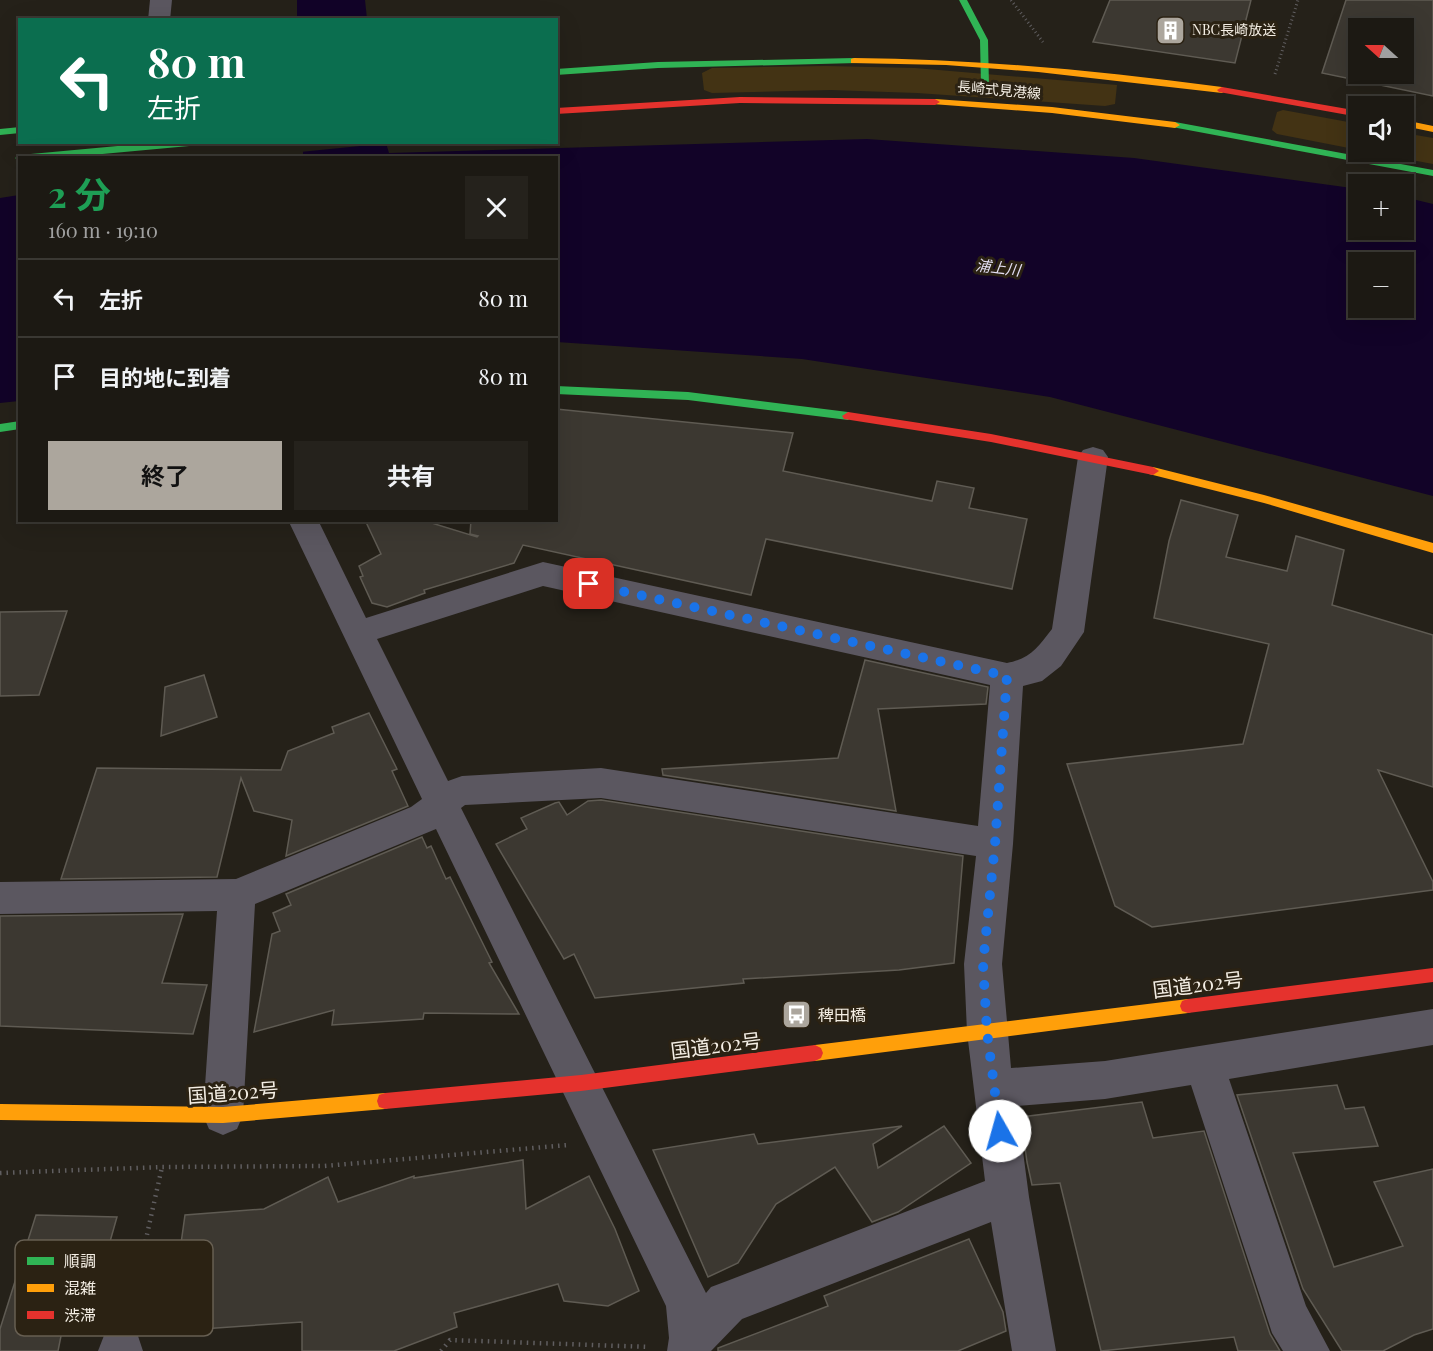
<!DOCTYPE html>
<html lang="ja">
<meta charset="utf-8">
<style>
:root{--surface:#1c1913;--page:#25221c;--text:#f1f3f6;--muted:#a0a0a0;--line:#3a3833;--accent:#aca69d}
body{margin:0;font-family:"Playfair Display","Noto Sans JP",serif;background:var(--page);color:var(--text);height:100vh;display:flex;flex-direction:column;font-size:22px;white-space:nowrap}
*{box-sizing:border-box;margin:0}
p{font-size:20px;color:var(--muted)}
.icon{flex:none;width:33px;height:33px;fill:none;stroke:currentColor;stroke-width:2;stroke-linecap:round;stroke-linejoin:round}
.map{position:relative;flex:1;overflow:hidden}
.drawer{position:absolute;left:18px;top:156px;width:540px;height:366px;display:flex;flex-direction:column;background:var(--surface);border-radius:0px;box-shadow:0 6px 24px #0002,0 0 0 2px var(--line)}
.drawer>*{flex:none}
.hud{position:absolute;left:18px;top:18px;width:540px;height:126px;border-radius:0px;box-shadow:0 6px 24px #0002,0 0 0 2px var(--line);background:#0b6e4f;color:#fff;overflow:hidden}
.needle{width:39px;rotate:291deg}
.buttons{position:absolute;left:1348px;top:18px;display:grid;gap:12px}
.buttons a{display:grid;place-items:center;width:66px;height:66px;border-radius:0px;background:var(--surface);box-shadow:0 6px 24px #0002,0 0 0 2px var(--line);font-size:30px}
.pin{position:absolute;display:grid;place-items:center;width:51px;height:51px;color:#fff;margin:-26px;border-radius:12px;box-shadow:0 3px 9px #0006}
.me{position:absolute;width:66px;margin:-33px;rotate:353deg;stroke-linejoin:round;filter:drop-shadow(0 0 4px #0008)}
.turn{display:flex;align-items:center;gap:21px;height:126px;padding:0 30px;font-size:27px}
.turn .icon{width:78px;height:78px;stroke-width:2.5}
.turn b{display:block;font-size:42px;line-height:51px}
.round{display:grid;place-items:center;flex:none;width:63px;height:63px;border-radius:0px;background:var(--page)}
.head{display:flex;align-items:center;justify-content:space-between;height:102px;padding:0 30px}
h1{font-size:36px;font-weight:700;line-height:45px;color:#1e9e55}
.primary-button{display:flex;gap:12px;margin-top:auto;padding:12px 30px}
.primary-button a{flex:1;height:69px;border-radius:0px;background:var(--accent);color:#111;font-size:24px;font-weight:700;line-height:69px;text-align:center}
.primary-button a+a{background:var(--page);color:var(--text)}
ul{padding:0;list-style:none}
li{display:flex;align-items:center;gap:18px;height:78px;padding:0 30px;border-top:2px solid var(--line)}
li div{flex:1}
li b{display:block;font-size:22px}
li em{font-style:normal}
.map>svg:first-child{display:block}
.green{fill:#433314}
.water{fill:#120328;fill-rule:evenodd}
.pier{fill:#252119}
.building{fill:#3c3831;stroke:#5f5b53;stroke-width:1.5;fill-rule:evenodd}
.lines{fill:none;stroke-linecap:round;stroke-linejoin:round}
.path-far1{stroke:#605e60;stroke-width:3;stroke-dasharray:1 3;stroke-linecap:butt}
.path{stroke:#605e60;stroke-width:4.5;stroke-dasharray:1.5 5;stroke-linecap:butt}
.street{fill:#5b5760;fill-rule:evenodd}
.fast{fill:#30b455;fill-rule:evenodd}
.slow{fill:#ff9f0a;fill-rule:evenodd}
.jam{fill:#e5322d;fill-rule:evenodd}
.route{stroke:#1a73e8;stroke-width:10;stroke-dasharray:0 18}
.labels{text-anchor:middle;stroke-width:6;stroke-linejoin:round;paint-order:stroke}
.far-poi-label{font-size:14px;fill:#f4eee4;stroke:#2b2213;text-anchor:start}
.far-street-label{font-size:14px;fill:#f4eee4;stroke:#2b2213}
.far-water-label{font-size:15px;font-style:italic;fill:#e5e0f5;stroke:#2b2213}
.poi-label{font-size:16px;fill:#f4eee4;stroke:#2b2213;text-anchor:start}
.near-street-label{font-size:20px;fill:#f4eee4;stroke:#2b2213}
.key{fill:#2b2213;stroke:#675f52;stroke-width:1.5}
.key-label{font-size:16px;fill:#f4eee4}
</style>
<div class="map">
<svg width="1433" height="1351" viewBox="0 0 1433 1351">
<rect width="100%" height="100%" fill="#252119"/>
<g class="green">
<path d="M 826,66 L 915,68 L 1117,85 L 1115,104 L 1105,106 L 917,93 L 831,90 L 712,93 L 704,90 L 702,73 L 712,68 Z"/>
<path d="M 1283,110 L 1359,124 L 1359,150 L 1277,134 L 1272,130 L 1277,112 Z"/>
<path d="M 1404,133 L 1433,138 L 1433,164 L 1369,152 L 1404,152 Z"/>
</g>
<g class="water">
<path d="M 297,0 L 365,0 L 367,19 L 297,19 Z"/>
<path d="M 867,139 L 1134,158 L 1359,189 L 1359,230 L 1404,230 L 1404,197 L 1433,204 L 1433,496 L 1050,397 L 802,359 L 557,342 L 556,158 L 303,158 L 303,142 L 386,143 L 389,153 ZM 1359,262 L 1404,262 L 1404,308 L 1359,308 Z"/>
<path d="M 19,195 L 19,401 L 0,403 L 0,198 Z"/>
</g>
<path class="pier" d="M 300,142 L 389,142 L 390,143 L 300,152 Z"/>
<g class="building">
<path d="M 1110,0 L 1251,0 L 1235,63 L 1093,42 Z"/>
<path d="M 1346,0 L 1433,0 L 1433,96 L 1322,73 ZM 1359,28 L 1404,28 L 1404,74 L 1359,74 Z"/>
<path d="M 556,409 L 793,433 L 783,471 L 932,501 L 937,481 L 974,488 L 969,508 L 1027,519 L 1012,589 L 766,539 L 751,595 L 523,545 L 514,563 L 424,590 L 425,593 L 387,607 L 372,603 L 360,577 L 363,576 L 359,566 L 381,554 L 365,520 L 422,520 L 477,537 L 478,536 L 470,534 L 471,520 L 556,520 Z"/>
<path d="M 1181,500 L 1238,515 L 1226,557 L 1287,571 L 1296,536 L 1344,550 L 1332,605 L 1433,635 L 1433,787 L 1378,770 L 1433,882 L 1433,890 L 1152,927 L 1115,906 L 1067,764 L 1243,744 L 1269,644 L 1154,618 L 1169,541 Z"/>
<path d="M 67,611 L 39,695 L 0,696 L 0,612 Z"/>
<path d="M 865,660 L 988,687 L 986,704 L 878,709 L 896,811 L 663,775 L 662,769 L 838,758 Z"/>
<path d="M 204,675 L 217,717 L 161,736 L 165,687 Z"/>
<path d="M 369,713 L 397,769 L 392,771 L 408,806 L 286,856 L 292,820 L 254,811 L 241,778 L 217,877 L 61,879 L 97,768 L 281,770 L 288,751 L 334,733 L 332,727 Z"/>
<path d="M 601,800 L 963,856 L 954,963 L 899,970 L 743,979 L 744,983 L 595,998 L 574,954 L 564,959 L 496,844 L 527,829 L 521,818 L 555,803 L 559,802 L 567,815 L 588,801 Z"/>
<path d="M 422,837 L 427,848 L 431,846 L 446,879 L 450,877 L 492,962 L 489,963 L 519,1014 L 424,1013 L 423,1019 L 332,1025 L 334,1010 L 254,1032 L 272,934 L 280,931 L 273,913 L 291,905 L 286,894 Z"/>
<path d="M 183,914 L 162,983 L 207,985 L 193,1034 L 0,1026 L 0,916 Z"/>
<path d="M 1337,1085 L 1345,1109 L 1364,1107 L 1378,1146 L 1293,1153 L 1334,1267 L 1403,1246 L 1374,1182 L 1433,1169 L 1433,1329 L 1414,1335 L 1383,1351 L 1342,1351 L 1303,1289 L 1237,1095 Z"/>
<path d="M 1142,1102 L 1153,1138 L 1204,1131 L 1270,1334 L 1280,1351 L 1238,1351 L 1234,1337 L 1101,1351 L 1060,1183 L 1032,1185 L 1027,1162 L 1021,1117 Z"/>
<path d="M 902,1126 L 873,1144 L 878,1168 L 944,1126 L 971,1163 L 898,1212 L 872,1222 L 835,1167 L 776,1204 L 738,1263 L 708,1277 L 653,1150 L 754,1134 L 758,1144 Z"/>
<path d="M 523,1160 L 526,1209 L 589,1176 L 615,1229 L 639,1291 L 608,1306 L 564,1301 L 558,1284 L 454,1313 L 457,1327 L 394,1351 L 302,1351 L 302,1322 L 159,1332 L 167,1279 L 176,1279 L 185,1215 L 264,1209 L 328,1177 L 338,1202 L 414,1176 L 414,1178 Z"/>
<path d="M 36,1215 L 117,1217 L 86,1326 L 63,1326 L 58,1351 L 0,1351 L 0,1329 Z"/>
<path d="M 969,1239 L 1003,1312 L 1006,1331 L 958,1351 L 718,1351 L 718,1348 L 828,1306 L 824,1296 Z"/>
</g>
<g class="lines">
<g class="path-far1">
<path d="M 1011,0 L 1043,42"/>
<path d="M 1275,74 L 1298,0"/>
<path d="M 1375,99 L 1391,102"/>
</g>
<g class="path">
<path d="M 0,1173 L 162,1167 L 324,1166 L 568,1145"/>
<path d="M 130,1311 L 162,1167"/>
<path d="M 441,1351 L 450,1340 L 650,1347"/>
</g>
<g class="street">
<path d="M 150,0 L 172,0 L 170,20 L 148,20 Z"/>
<path d="M 1093,447 L 1103,450 L 1108,457 L 1084,632 L 1061,666 L 1042,681 L 1023,686 L 1013,844 L 1002,964 L 1011,1068 L 1105,1061 L 1433,1009 L 1433,1045 L 1229,1079 L 1306,1306 L 1330,1351 L 1283,1351 L 1272,1333 L 1191,1085 L 1105,1099 L 1017,1106 L 1029,1197 L 1056,1351 L 1012,1351 L 991,1222 L 742,1319 L 711,1351 L 667,1351 L 669,1338 L 666,1306 L 436,829 L 255,904 L 243,1115 L 237,1129 L 223,1135 L 209,1129 L 203,1115 L 217,911 L 0,914 L 0,882 L 236,879 L 411,807 L 422,799 L 288,520 L 318,520 L 366,618 L 543,562 L 1007,663 C 1030,659 1038,647 1052,629 L 1078,457 L 1083,450 ZM 543,586 L 990,685 L 978,826 L 601,768 L 462,776 L 448,781 L 377,639 ZM 601,798 L 976,856 L 964,964 L 967,1032 L 985,1181 L 727,1281 L 711,1287 L 706,1293 L 461,808 L 465,805 Z"/>
<path d="M 121,1327 L 137,1333 L 143,1351 L 98,1351 L 105,1333 Z"/>
</g>
<g class="fast">
<path d="M 959,0 L 967,0 L 988,40 L 989,87 L 981,85 L 980,40 Z"/>
<path d="M 854,58 L 857,59 L 857,63 L 658,68 L 556,75 L 556,69 L 658,62 Z"/>
<path d="M 1175,122 L 1433,170 L 1433,176 L 1172,127 L 1172,123 Z"/>
<path d="M 20,127 L 20,133 L 0,135 L 0,129 Z"/>
<path d="M 161,142 L 205,142 L 200,145 L 59,158 L 20,158 L 20,161 L 15,158 L 20,155 Z"/>
<path d="M 556,386 L 688,392 L 848,412 L 854,416 L 848,420 L 688,400 L 556,394 Z"/>
<path d="M 20,421 L 20,429 L 0,432 L 0,424 Z"/>
</g>
<g class="slow">
<path d="M 854,58 C 978,59 1100,71 1222,87 L 1227,90 L 1222,93 L 1038,72 L 946,65 L 851,63 L 851,59 Z"/>
<path d="M 935,99 L 1052,107 L 1175,122 L 1180,125 L 1175,128 L 1052,113 L 932,104 L 930,102 Z"/>
<path d="M 1404,120 L 1433,126 L 1433,132 L 1404,126 Z"/>
<path d="M 1153,467 L 1264,495 L 1433,543 L 1433,553 L 1264,503 L 1149,474 L 1147,471 Z"/>
<path d="M 1188,999 L 1194,1001 L 1196,1006 L 1194,1011 L 1188,1013 L 815,1061 L 809,1058 L 807,1053 L 809,1048 L 815,1045 Z"/>
<path d="M 385,1093 L 391,1095 L 393,1101 L 391,1107 L 385,1109 L 223,1123 L 0,1120 L 0,1104 L 223,1107 Z"/>
</g>
<g class="jam">
<path d="M 1222,87 L 1359,111 L 1359,117 L 1219,92 L 1217,90 Z"/>
<path d="M 740,97 L 935,99 L 940,102 L 935,105 L 740,103 L 556,114 L 556,108 Z"/>
<path d="M 848,412 L 991,434 L 1153,467 L 1159,471 L 1153,475 L 991,442 L 844,419 L 842,416 Z"/>
<path d="M 1433,968 L 1433,982 L 1188,1013 L 1182,1011 L 1180,1006 L 1182,1001 L 1188,999 Z"/>
<path d="M 815,1045 L 821,1048 L 823,1053 L 821,1058 L 815,1061 L 581,1091 L 385,1109 L 379,1107 L 377,1101 L 379,1095 L 385,1093 L 581,1075 Z"/>
</g>
</g>
<g class="lines">
<path class="route" d="M 589,584 L 1007,676 L 995,844 L 983,964 L 987,1032 L 1000,1131"/>
</g>
<defs>
<symbol id="building-square" viewBox="-11 -11 22 22"><rect x="-9" y="-9" width="18" height="18" rx="4" fill="#aca69d" stroke="#2b2213"/><path d="M-4-6H4V6H1V3H-1V6H-4ZM-2.5-4.3h1.7v1.8h-1.7ZM.8-4.3h1.7v1.8H.8ZM-2.5-1h1.7V.8h-1.7ZM.8-1h1.7V.8H.8Z" fill="#fff"/></symbol>
<symbol id="bus-square" viewBox="-11 -11 22 22"><rect x="-9" y="-9" width="18" height="18" rx="4" fill="#aca69d" stroke="#2b2213"/><path d="M-5-6H5V4H4V6H2V4H-2V6H-4V4H-5ZM-3.5-4V0h7V-4ZM-3.5 1.2v1.5H-2V1.2ZM2 1.2v1.5H3.5V1.2Z" fill="#fff"/></symbol>
</defs>
<g fill-rule="evenodd">
<use href="#building-square" x="1154" y="14" width="33" height="33"/>
<use href="#bus-square" x="780" y="998" width="33" height="33"/>
</g>
<g class="labels">
<g class="far-poi-label">
<text x="1192" y="35">NBC長崎放送</text>
</g>
<g class="far-street-label">
<text transform="translate(999 90) rotate(5)" y="5">長崎式見港線</text>
</g>
<g class="far-water-label">
<text transform="translate(998 268) rotate(7)" y="5">浦上川</text>
</g>
<g class="poi-label">
<text x="818" y="1021">稗田橋</text>
</g>
<g class="near-street-label">
<text transform="translate(1198 985) rotate(-7)" y="7">国道202号</text>
<text transform="translate(716 1046) rotate(-7)" y="7">国道202号</text>
<text transform="translate(233 1093) rotate(-4)" y="7">国道202号</text>
</g>
</g>
<rect x="15" y="1240" width="198" height="96" rx="9" class="key"/>
<rect x="27" y="1257" width="27" height="8" fill="#30b455"/>
<rect x="27" y="1284" width="27" height="8" fill="#ff9f0a"/>
<rect x="27" y="1311" width="27" height="8" fill="#e5322d"/>
<g class="key-label">
<text x="64" y="1267">順調</text>
<text x="64" y="1294">混雑</text>
<text x="64" y="1321">渋滞</text>
</g>
</svg>
<div class="buttons">
<a><svg class="needle" viewBox="-14 -14 28 28"><path d="M0-13l5 13h-10z" fill="#e53935"/><path d="M0 13l5-13h-10z" fill="#a0a0a0"/></svg></a>
<a><svg class="icon" aria-label="sound" viewBox="0 0 24 24"><path d="M4 9h4l5-4v14l-5-4H4zM17 9q2 3 0 6"/></svg></a>
<a>+</a>
<a>−</a>
</div>
<div class="pin" style="left:589px;top:584px;background:#d93025"><svg class="icon" aria-label="arrive" viewBox="0 0 24 24"><path d="M6 21V4h12l-3 4 3 4H6"/></svg></div>
<svg class="me" style="left:1000px;top:1131px" viewBox="-20 -20 40 40"><circle r="19" fill="#fff"/><path d="M0-13L10 11 0 6-10 11z" fill="#1a73e8"/></svg>
<div class="hud">
<div class="turn"><svg class="icon" aria-label="left" viewBox="0 0 24 24"><path d="M17 20v-9H6M10 6l-5 5 5 5"/></svg><div><b>80 m</b>左折</div></div>
</div>
<section class="drawer">
<div class="head"><div><h1>2 分</h1><p>160 m · 19:10</p></div><a class="round"><svg class="icon" aria-label="close" viewBox="0 0 24 24"><path d="M6 6l12 12M18 6L6 18"/></svg></a></div>
<ul>
<li><svg class="icon" aria-label="left" viewBox="0 0 24 24"><path d="M17 20v-9H6M10 6l-5 5 5 5"/></svg><div><b>左折</b></div><em>80 m</em></li>
<li><svg class="icon" aria-label="arrive" viewBox="0 0 24 24"><path d="M6 21V4h12l-3 4 3 4H6"/></svg><div><b>目的地に到着</b></div><em>80 m</em></li>
</ul>
<div class="primary-button"><a>終了</a><a>共有</a></div>
</section>
</div>
